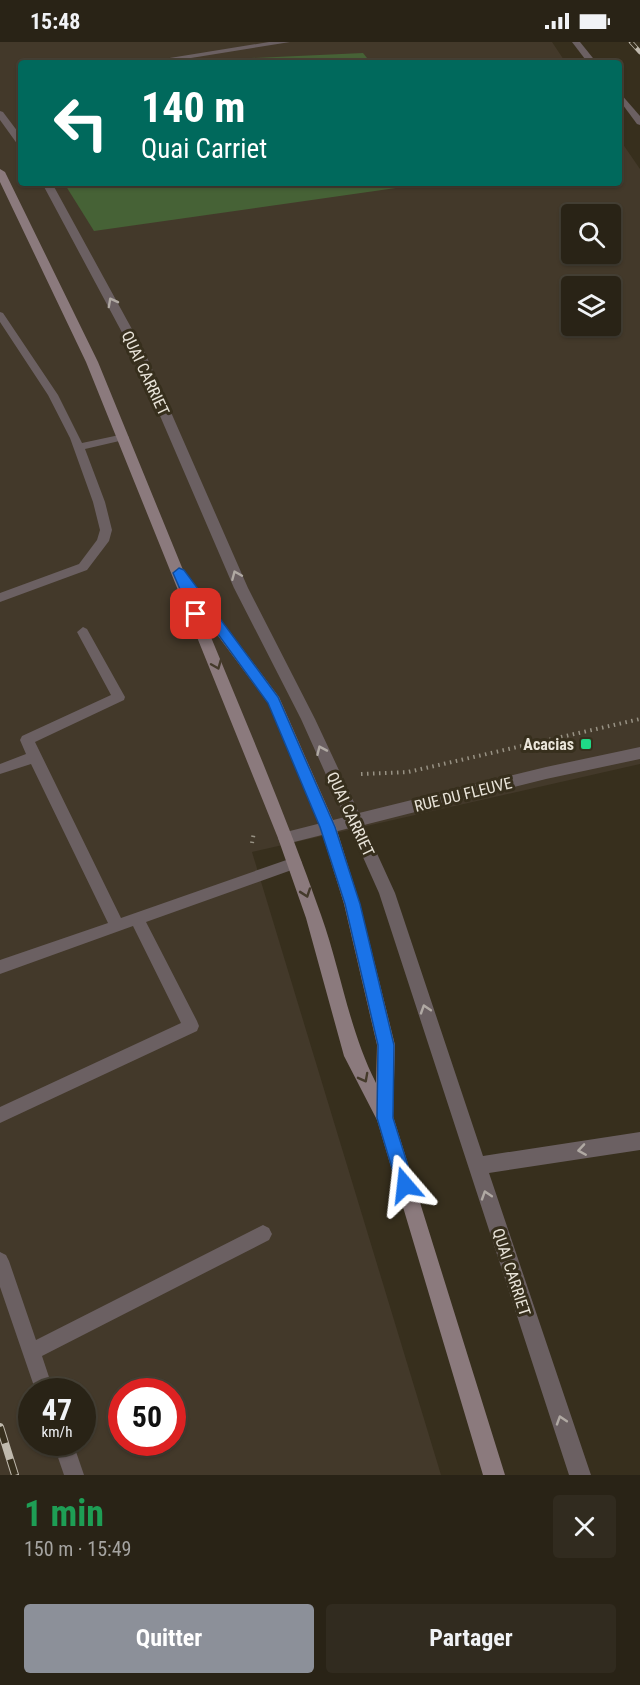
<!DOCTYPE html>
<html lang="fr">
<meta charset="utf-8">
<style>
:root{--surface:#292316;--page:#312b1f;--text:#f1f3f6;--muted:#a5a4a1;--line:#454035;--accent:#8c9099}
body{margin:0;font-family:"Roboto Condensed",sans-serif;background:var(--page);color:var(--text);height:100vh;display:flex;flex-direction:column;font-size:22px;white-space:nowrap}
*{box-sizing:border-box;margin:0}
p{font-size:20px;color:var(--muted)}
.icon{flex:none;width:33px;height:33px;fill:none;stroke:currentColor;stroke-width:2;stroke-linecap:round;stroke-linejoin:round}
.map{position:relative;height:1433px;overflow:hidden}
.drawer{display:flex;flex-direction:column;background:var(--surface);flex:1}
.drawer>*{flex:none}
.guide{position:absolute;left:18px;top:18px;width:604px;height:126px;border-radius:6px;box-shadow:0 2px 4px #0004,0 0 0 2px var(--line);background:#00695c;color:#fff;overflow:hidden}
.fabs{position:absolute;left:561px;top:162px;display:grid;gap:12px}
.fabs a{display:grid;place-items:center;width:60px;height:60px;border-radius:6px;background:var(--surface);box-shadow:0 2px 4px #0004,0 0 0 2px var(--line);font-size:30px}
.speed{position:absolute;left:18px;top:1336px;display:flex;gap:12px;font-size:30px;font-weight:700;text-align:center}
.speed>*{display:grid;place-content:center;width:78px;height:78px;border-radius:50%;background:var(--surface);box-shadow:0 2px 4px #0004,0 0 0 2px var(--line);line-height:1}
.speed small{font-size:15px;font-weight:400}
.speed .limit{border:9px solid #d22;background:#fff;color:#111}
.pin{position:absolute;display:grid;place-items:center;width:51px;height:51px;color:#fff;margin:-26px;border-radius:12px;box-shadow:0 3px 9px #0006}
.me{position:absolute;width:66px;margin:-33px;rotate:343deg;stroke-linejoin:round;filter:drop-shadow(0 0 4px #0008)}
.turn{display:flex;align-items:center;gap:21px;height:126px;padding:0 24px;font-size:27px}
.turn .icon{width:78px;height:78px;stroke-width:2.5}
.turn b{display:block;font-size:42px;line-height:51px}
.round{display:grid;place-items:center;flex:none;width:63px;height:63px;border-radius:6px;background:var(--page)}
.overview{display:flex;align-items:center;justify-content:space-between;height:102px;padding:0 24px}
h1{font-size:36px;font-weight:700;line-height:45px;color:#1e9e55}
.button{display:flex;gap:12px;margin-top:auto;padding:12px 24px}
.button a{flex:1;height:69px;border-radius:6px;background:var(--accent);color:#fff;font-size:24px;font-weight:700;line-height:69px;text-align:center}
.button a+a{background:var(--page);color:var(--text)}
.status{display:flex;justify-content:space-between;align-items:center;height:42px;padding:0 30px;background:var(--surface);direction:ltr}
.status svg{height:16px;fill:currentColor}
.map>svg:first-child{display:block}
.industrial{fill:#43392a;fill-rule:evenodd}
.green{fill:#466236}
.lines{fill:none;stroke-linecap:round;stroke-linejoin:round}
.path{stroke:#989284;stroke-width:4;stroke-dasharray:1.5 4.5;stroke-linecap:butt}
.lane{fill:#6b6062;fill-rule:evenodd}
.street{fill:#6b6062;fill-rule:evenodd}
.secondary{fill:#8b7a7d;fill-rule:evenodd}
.rail-far1-casing{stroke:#bfb9ad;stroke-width:4.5}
.rail-casing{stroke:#bfb9ad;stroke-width:8}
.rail-far1{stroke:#372f1d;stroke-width:3;stroke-dasharray:8;stroke-linecap:butt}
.rail{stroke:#372f1d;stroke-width:6;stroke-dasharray:17;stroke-linecap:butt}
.oneway{stroke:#b0a9a3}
.oneway2{stroke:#443a2b}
.route{fill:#1a73e8;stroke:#114b97;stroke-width:1.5}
.poi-dot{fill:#1fd887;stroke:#372f1d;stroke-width:2}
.labels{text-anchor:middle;stroke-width:6;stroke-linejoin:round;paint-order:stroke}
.street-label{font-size:16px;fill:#e9e4d9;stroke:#372f1d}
.poi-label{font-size:16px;font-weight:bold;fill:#e9e4d9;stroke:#372f1d;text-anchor:end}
</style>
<div class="status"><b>15:48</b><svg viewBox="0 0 49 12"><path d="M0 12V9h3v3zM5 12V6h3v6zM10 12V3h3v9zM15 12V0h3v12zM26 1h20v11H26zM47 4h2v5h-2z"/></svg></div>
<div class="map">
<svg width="640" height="1433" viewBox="0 0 640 1433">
<rect width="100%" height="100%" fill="#372f1d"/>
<path class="industrial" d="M 0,0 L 552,0 L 566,21 L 21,21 L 21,141 L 620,141 L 620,98 L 640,127 L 640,722 L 252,810 L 441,1433 L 0,1433 ZM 572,172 L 610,172 L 610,212 L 572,212 ZM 572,244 L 610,244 L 610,284 L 572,284 ZM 32,1350 L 82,1350 L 82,1401 L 32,1401 ZM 122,1350 L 172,1350 L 172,1401 L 122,1401 Z"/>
<g class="green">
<path d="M 363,11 L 371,21 L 189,21 L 207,18 Z"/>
<path d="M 64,141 L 431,141 L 94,189 Z"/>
</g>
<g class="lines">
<g class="path">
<path d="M 361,732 L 408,730 L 640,677"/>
<path d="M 252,801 L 254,790"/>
</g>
<g class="lane">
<path d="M 0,270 L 3,271 L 58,353 L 82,401 L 124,392 L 129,395 L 128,397 L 85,407 L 105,460 L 112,488 L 109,499 L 87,528 L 0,560 L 0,551 L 79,522 L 97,498 L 100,488 L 93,460 L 70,396 L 48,353 L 0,280 Z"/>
<path d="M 83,585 L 87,587 L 125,655 L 124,658 L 35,700 L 121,876 L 295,815 L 300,817 L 302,821 L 300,825 L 146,880 L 197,979 L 199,984 L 197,989 L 0,1081 L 0,1065 L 181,981 L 133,884 L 0,932 L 0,918 L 108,881 L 31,722 L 0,732 L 0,722 L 26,712 L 20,698 L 22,694 L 111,653 L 77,590 Z"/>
<path d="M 263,1183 L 269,1186 L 272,1192 L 269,1198 L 42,1314 L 54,1350 L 36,1350 L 0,1245 L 0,1210 L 6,1213 L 9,1219 L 36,1298 Z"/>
<path d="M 53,1401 L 73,1401 L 84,1433 L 64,1433 Z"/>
</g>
<g class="street">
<path d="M 269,0 L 290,0 L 160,21 L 145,20 Z"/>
<path d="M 572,0 L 580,0 L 597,21 L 588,21 Z"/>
<path d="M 620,51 L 640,74 L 640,83 L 637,82 L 620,59 Z"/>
<path d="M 0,69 L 3,70 L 21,94 L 21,104 L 18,103 L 0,78 Z"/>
<path d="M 42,141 L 52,141 L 145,311 L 248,546 L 315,677 L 359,771 L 546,725 L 640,705 L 640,717 L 546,737 L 364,783 L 395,851 L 483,1114 L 640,1090 L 640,1108 L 489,1131 L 591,1433 L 569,1433 L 379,851 L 350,786 L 286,802 L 280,801 L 278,796 L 280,791 L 286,790 L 345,775 L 301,677 L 234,546 L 133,311 Z"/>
</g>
<path class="secondary" d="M 0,127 L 5,130 L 98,320 L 190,545 L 197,546 L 279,655 L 336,785 L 360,862 L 395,1003 L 393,1074 L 505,1433 L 483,1433 L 377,1078 L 344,1014 L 306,876 L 278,796 L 86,320 L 0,140 ZM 201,571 L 268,661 L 320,785 L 344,862 L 377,1003 L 376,1041 C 349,988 341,929 321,873 C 285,770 242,671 201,571 Z"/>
<defs>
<path id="rail-far1" d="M 631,0 L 640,10"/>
<path id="rail" d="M 0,1385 L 15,1433"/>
</defs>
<use href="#rail-far1" class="rail-far1-casing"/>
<use href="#rail" class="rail-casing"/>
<use href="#rail-far1" class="rail-far1"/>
<use href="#rail" class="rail"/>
</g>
<defs><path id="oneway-chevron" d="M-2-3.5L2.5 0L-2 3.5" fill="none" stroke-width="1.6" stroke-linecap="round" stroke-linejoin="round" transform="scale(1.5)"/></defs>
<g class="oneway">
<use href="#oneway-chevron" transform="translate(112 260) rotate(-118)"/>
<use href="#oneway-chevron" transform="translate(236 533) rotate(-113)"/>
<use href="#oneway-chevron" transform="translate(321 708) rotate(-114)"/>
<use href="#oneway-chevron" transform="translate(425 967) rotate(-108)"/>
<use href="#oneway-chevron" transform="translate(582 1108) rotate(171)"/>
<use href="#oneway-chevron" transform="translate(486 1153) rotate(-108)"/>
<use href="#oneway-chevron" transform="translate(561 1378) rotate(-108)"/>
</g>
<g class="oneway2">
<use href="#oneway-chevron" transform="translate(217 623) rotate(68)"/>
<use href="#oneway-chevron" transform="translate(306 851) rotate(71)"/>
<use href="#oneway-chevron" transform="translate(364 1036) rotate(62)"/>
</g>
<path class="route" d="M 179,526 L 184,528 L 278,655 L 335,785 L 360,862 L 394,1003 L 393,1076 L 414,1143 L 412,1149 L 405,1152 L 399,1149 L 397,1143 L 377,1076 L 378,1003 L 345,862 L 320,785 L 268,661 L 202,570 L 201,575 L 192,575 L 173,531 Z"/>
<rect class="poi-dot" x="580" y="696" width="12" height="12" rx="3"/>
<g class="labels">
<g class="street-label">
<text transform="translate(146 331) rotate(65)" y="6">QUAI CARRIET</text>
<text transform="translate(463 752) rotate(-14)" y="6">RUE DU FLEUVE</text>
<text transform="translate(351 772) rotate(65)" y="6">QUAI CARRIET</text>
<text transform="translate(512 1230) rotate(72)" y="6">QUAI CARRIET</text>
</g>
<g class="poi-label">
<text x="574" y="708">Acacias</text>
</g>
</g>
</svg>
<div class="fabs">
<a><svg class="icon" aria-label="search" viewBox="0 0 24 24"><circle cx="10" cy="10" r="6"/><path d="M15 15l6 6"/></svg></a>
<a><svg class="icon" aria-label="layers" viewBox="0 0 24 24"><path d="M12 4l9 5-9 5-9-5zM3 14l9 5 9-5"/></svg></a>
</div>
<div class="speed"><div>47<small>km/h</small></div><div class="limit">50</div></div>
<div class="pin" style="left:196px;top:572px;background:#d93025"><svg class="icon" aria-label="arrive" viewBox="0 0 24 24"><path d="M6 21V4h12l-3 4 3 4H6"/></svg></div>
<svg class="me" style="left:405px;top:1143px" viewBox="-20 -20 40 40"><path d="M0-17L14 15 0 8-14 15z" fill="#1a73e8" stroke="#fff" stroke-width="4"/></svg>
<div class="guide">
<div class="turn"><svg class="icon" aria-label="left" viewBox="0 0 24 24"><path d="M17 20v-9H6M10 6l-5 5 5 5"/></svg><div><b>140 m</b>Quai Carriet</div></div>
</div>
</div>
<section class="drawer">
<div class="overview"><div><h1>1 min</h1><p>150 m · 15:49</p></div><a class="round"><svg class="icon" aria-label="close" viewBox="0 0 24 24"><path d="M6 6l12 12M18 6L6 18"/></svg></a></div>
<div class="button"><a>Quitter</a><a>Partager</a></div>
</section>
